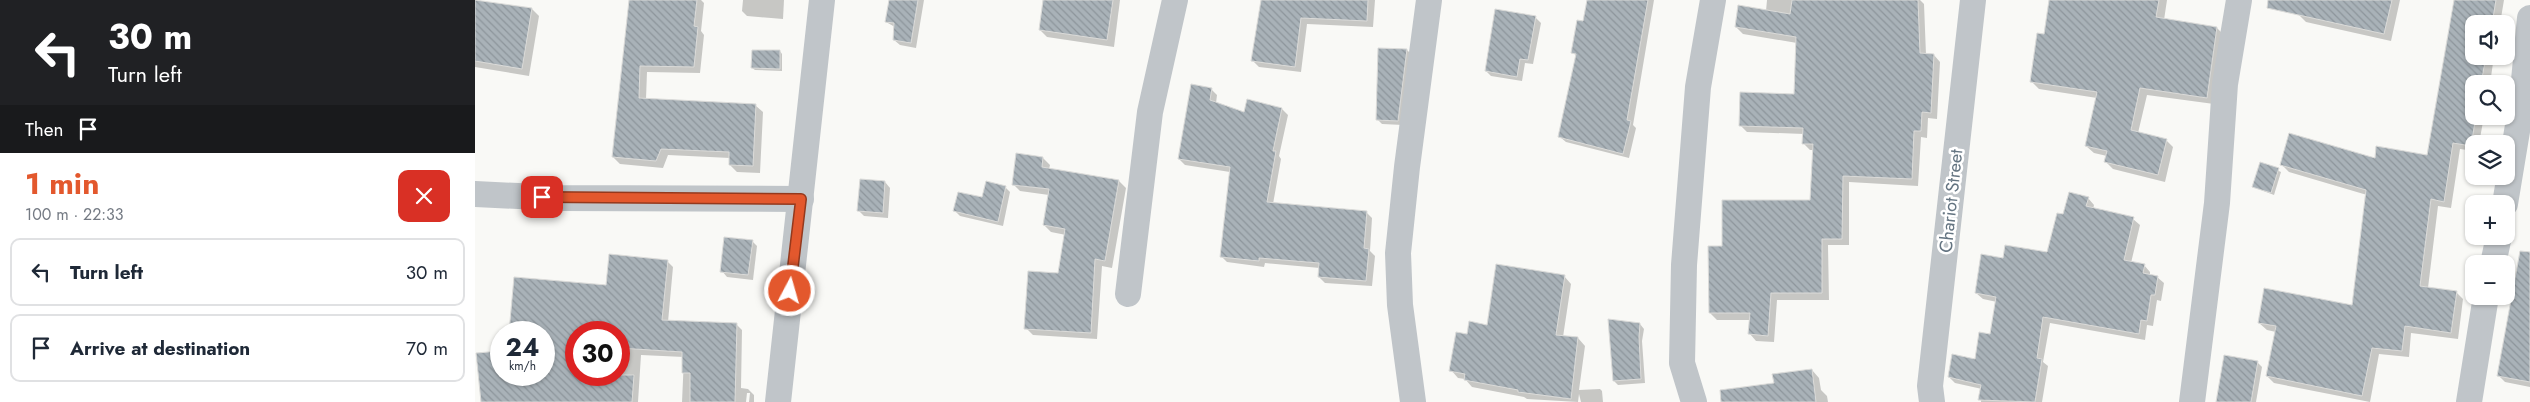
<!DOCTYPE html>
<meta charset="utf-8">
<style>
:root{--surface:#fff;--page:#f6f6f7;--text:#1f2937;--muted:#747a83;--line:#e0e1e3;--accent:#e3582d}
body{margin:0;font-family:Jost,sans-serif;background:var(--page);color:var(--text);height:100vh;display:flex;flex-direction:column;font-size:19px;white-space:nowrap}
*{box-sizing:border-box;margin:0}
p{font-size:16px;color:var(--muted)}
.icon{flex:none;width:28px;height:28px;fill:none;stroke:currentColor;stroke-width:2;stroke-linecap:round;stroke-linejoin:round}
.map{position:relative;flex:1;overflow:hidden}
.panel{display:flex;flex-direction:column;background:var(--surface);width:475px}
.panel>*{flex:none}
.top-card{background:#202124;color:#fff;overflow:hidden}
.controls{position:absolute;left:1990px;top:15px;display:grid;gap:10px}
.controls a{display:grid;place-items:center;width:50px;height:50px;border-radius:10px;background:var(--surface);box-shadow:0 1px 4px #0004;font-size:25px}
.speed{position:absolute;left:15px;top:321px;display:flex;gap:10px;font-size:25px;font-weight:700;text-align:center}
.speed>*{display:grid;place-content:center;width:65px;height:65px;border-radius:50%;background:var(--surface);box-shadow:0 1px 4px #0004;line-height:1}
.speed small{font-size:12px;font-weight:400}
.speed .limit{border:8px solid #d22;background:#fff;color:#111}
.pin{position:absolute;display:grid;place-items:center;width:42px;height:42px;color:#fff;margin:-21px;border-radius:10px;box-shadow:0 2px 8px #0006}
.me{position:absolute;width:55px;margin:-28px;rotate:6deg;stroke-linejoin:round;filter:drop-shadow(0 0 4px #0008)}
.turn{display:flex;align-items:center;gap:18px;height:105px;padding:0 25px;font-size:22px}
.turn .icon{width:65px;height:65px;stroke-width:2.5}
.turn b{display:block;font-size:35px;line-height:42px}
.then{display:flex;align-items:center;height:48px;padding:0 25px;background:#0003;gap:10px;font-size:19px}
.round{display:grid;place-items:center;flex:none;width:52px;height:52px;border-radius:10px;background:var(--page)}
.summary{display:flex;align-items:center;justify-content:space-between;height:85px;padding:0 25px}
h1{font-size:30px;font-weight:700;line-height:38px;color:var(--accent)}
ul{padding:0;list-style:none}
li{display:flex;align-items:center;gap:15px;height:68px;margin:0 10px 8px;padding:0 15px;border:2px solid var(--line);border-radius:10px}
li div{flex:1}
li b{display:block;font-size:19px}
li em{font-style:normal}
main{display:flex;flex:1;min-height:0}
.map>svg:first-child{display:block}
.shadow{fill:#0003;fill-rule:evenodd}
.building{fill:url(#building-back-hatch);stroke:#dbdbd9}
.lines{fill:none;stroke-linecap:round;stroke-linejoin:round}
.street{stroke:#c0c5c9;stroke-width:26}
.route-casing{stroke:#94391d;stroke-width:12}
.route{stroke:#e3582d;stroke-width:9}
.labels{text-anchor:middle;stroke-width:5;stroke-linejoin:round;paint-order:stroke}
.street-label{font-size:18px;fill:#647481;stroke:#fff}
</style>
<main>
<section class="panel">
<div class="top-card">
<div class="turn"><svg class="icon" aria-label="left" viewBox="0 0 24 24"><path d="M17 20v-9H6M10 6l-5 5 5 5"/></svg><div><b>30 m</b>Turn left</div></div>
<div class="then">Then<svg class="icon" aria-label="arrive" viewBox="0 0 24 24"><path d="M6 21V4h12l-3 4 3 4H6"/></svg></div>
</div>
<div class="summary"><div><h1>1 min</h1><p>100 m · 22:33</p></div><a class="round" style="background:#d93025;color:#fff"><svg class="icon" aria-label="close" viewBox="0 0 24 24"><path d="M6 6l12 12M18 6L6 18"/></svg></a></div>
<ul>
<li><svg class="icon" aria-label="left" viewBox="0 0 24 24"><path d="M17 20v-9H6M10 6l-5 5 5 5"/></svg><div><b>Turn left</b></div><em>30 m</em></li>
<li><svg class="icon" aria-label="arrive" viewBox="0 0 24 24"><path d="M6 21V4h12l-3 4 3 4H6"/></svg><div><b>Arrive at destination</b></div><em>70 m</em></li>
</ul>
</section>
<div class="map">
<svg width="2055" height="402" viewBox="0 0 2055 402">
<defs>
<pattern id="building-back-hatch" width="6" height="6" patternUnits="userSpaceOnUse" patternTransform="scale(1.25)"><rect width="6" height="6" fill="#a9b2b8"/><path d="M-1 5l2 2M0 0l6 6M5-1l2 2" fill="none" stroke="#8d959b"/></pattern>
</defs>
<rect width="100%" height="100%" fill="#f9f9f6"/>
<g class="shadow">
<path d="M 0,0 L 57,9 L 64,16 L 54,76 L 0,67 Z"/>
<path d="M 156,0 L 226,0 L 229,3 L 226,31 L 229,35 L 225,73 L 172,72 L 171,99 L 281,106 L 288,112 L 285,173 L 262,172 L 255,165 L 255,158 L 193,155 L 188,168 L 145,164 L 138,157 Z"/>
<path d="M 268,0 L 309,0 L 308,19 L 272,16 L 267,11 Z"/>
<path d="M 415,0 L 449,0 L 441,48 L 425,45 L 419,40 L 420,27 L 411,22 Z"/>
<path d="M 570,0 L 645,0 L 639,47 L 572,37 L 565,30 Z"/>
<path d="M 787,0 L 900,0 L 898,27 L 832,24 L 826,72 L 784,67 L 778,61 Z"/>
<path d="M 1113,0 L 1179,0 L 1158,125 L 1161,128 L 1154,158 L 1091,142 L 1085,137 L 1102,57 L 1098,52 L 1109,23 Z"/>
<path d="M 1292,0 L 1445,0 L 1449,4 L 1451,55 L 1459,55 L 1465,62 L 1462,119 L 1453,118 L 1452,138 L 1446,137 L 1443,186 L 1374,182 L 1374,245 L 1353,245 L 1354,300 L 1302,300 L 1299,342 L 1281,341 L 1275,334 L 1276,320 L 1242,320 L 1235,313 L 1248,247 L 1336,202 L 1339,150 L 1335,150 L 1328,143 L 1329,134 L 1272,132 L 1265,125 L 1320,95 L 1322,43 L 1268,34 L 1261,27 L 1291,11 Z"/>
<path d="M 1575,0 L 1692,0 L 1689,20 L 1742,28 L 1749,35 L 1739,104 L 1672,95 L 1663,133 L 1691,140 L 1698,147 L 1690,182 L 1638,169 L 1631,162 L 1632,156 L 1619,153 L 1611,146 L 1622,98 L 1564,89 L 1556,81 L 1570,36 Z"/>
<path d="M 1827,0 L 1925,0 L 1916,41 L 1831,22 L 1824,15 Z"/>
<path d="M 1980,0 L 2029,0 L 2025,24 L 1999,24 L 1999,56 L 2019,56 L 2015,84 L 1999,84 L 1999,116 L 2009,116 L 2004,144 L 1999,144 L 1999,151 L 1985,149 L 1976,208 L 1963,206 L 1953,288 L 1981,292 L 1988,299 L 1983,339 L 1936,333 L 1934,357 L 1904,354 L 1895,402 L 1799,383 L 1792,376 L 1801,332 L 1792,330 L 1784,323 L 1878,307 L 1892,195 L 1814,172 L 1807,165 L 1953,156 Z"/>
<path d="M 1060,17 L 1066,23 L 1058,64 L 1050,63 L 1047,81 L 1016,76 L 1011,71 Z"/>
<path d="M 904,49 L 932,50 L 937,55 L 928,125 L 907,124 L 902,119 Z"/>
<path d="M 305,51 L 307,54 L 307,71 L 280,70 L 277,68 Z"/>
<path d="M 736,89 L 742,95 L 741,103 L 770,113 L 807,109 L 813,115 L 804,156 L 806,159 L 798,204 L 891,212 L 897,218 L 895,251 L 900,256 L 897,286 L 850,283 L 844,277 L 845,268 L 790,263 L 789,267 L 752,262 L 746,256 L 755,172 L 710,165 L 704,159 Z"/>
<path d="M 568,158 L 575,165 L 574,169 L 644,181 L 651,188 L 637,268 L 627,266 L 622,339 L 558,335 L 551,328 L 584,274 L 591,235 L 576,232 L 569,225 L 574,195 L 545,191 L 538,184 Z"/>
<path d="M 1786,163 L 1806,172 L 1799,195 L 1778,187 Z"/>
<path d="M 410,182 L 415,188 L 413,218 L 389,216 L 384,211 Z"/>
<path d="M 530,187 L 535,192 L 528,226 L 485,216 L 480,211 Z"/>
<path d="M 1613,198 L 1619,205 L 1618,209 L 1658,219 L 1665,225 L 1656,263 L 1669,265 L 1675,272 L 1675,275 L 1682,277 L 1689,283 L 1686,301 L 1682,300 L 1678,326 L 1672,325 L 1670,340 L 1575,323 L 1568,362 L 1573,366 L 1567,402 L 1506,402 L 1507,389 L 1480,383 L 1474,377 L 1501,361 L 1516,335 L 1522,302 L 1508,299 L 1501,293 L 1529,259 L 1573,253 L 1589,216 Z"/>
<path d="M 277,241 L 282,246 L 278,280 L 252,277 L 247,271 Z"/>
<path d="M 192,261 L 198,267 L 193,322 L 261,324 L 267,330 L 266,388 L 273,389 L 279,395 L 279,402 L 274,402 L 275,393 L 272,393 L 271,402 L 207,402 L 209,357 L 166,355 L 163,402 L 7,402 L 2,354 L 26,352 L 26,375 L 69,375 L 69,332 L 35,332 L 40,279 L 132,286 ZM 101,332 L 144,332 L 144,375 L 101,375 Z"/>
<path d="M 1089,276 L 1096,284 L 1088,337 L 1103,338 L 1110,346 L 1104,390 L 1125,389 L 1127,391 L 1128,402 L 1106,402 L 1104,394 L 1103,402 L 1052,399 L 1049,397 L 997,387 L 990,379 L 983,378 L 976,370 L 993,335 L 1013,326 Z"/>
<path d="M 2055,285 L 2055,387 L 2030,382 L 2024,376 Z"/>
<path d="M 1165,324 L 1169,329 L 1167,341 L 1170,383 L 1143,385 L 1139,381 Z"/>
<path d="M 1782,362 L 1787,367 L 1781,402 L 1744,402 Z"/>
<path d="M 1337,370 L 1344,378 L 1346,390 L 1352,396 L 1353,402 L 1260,402 Z"/>
</g>
<g class="building">
<path d="M 0,0 L 57,8 L 47,69 L 0,61 Z"/>
<path d="M 154,0 L 222,0 L 219,26 L 223,27 L 219,67 L 165,66 L 164,98 L 281,104 L 278,166 L 254,165 L 254,152 L 186,149 L 181,161 L 137,157 Z"/>
<path d="M 414,0 L 443,0 L 436,43 L 418,40 L 419,23 L 410,22 Z"/>
<path d="M 568,0 L 638,0 L 632,40 L 564,30 Z"/>
<path d="M 786,0 L 893,0 L 892,21 L 826,18 L 820,67 L 776,61 Z"/>
<path d="M 1112,0 L 1173,0 L 1152,120 L 1156,121 L 1148,154 L 1083,137 L 1101,54 L 1096,53 L 1102,20 L 1108,21 Z"/>
<path d="M 1317,0 L 1443,0 L 1445,53 L 1459,54 L 1456,113 L 1447,112 L 1446,131 L 1439,131 L 1437,179 L 1368,176 L 1367,239 L 1347,239 L 1347,293 L 1296,293 L 1293,336 L 1273,334 L 1275,313 L 1234,313 L 1233,246 L 1247,246 L 1247,200 L 1335,200 L 1338,144 L 1327,144 L 1328,128 L 1264,126 L 1265,92 L 1319,94 L 1321,37 L 1260,27 L 1263,5 L 1315,14 Z"/>
<path d="M 1574,0 L 1684,0 L 1681,17 L 1742,27 L 1732,98 L 1665,88 L 1656,130 L 1692,139 L 1683,175 L 1629,162 L 1632,151 L 1610,146 L 1622,92 L 1555,82 L 1562,33 L 1569,34 Z"/>
<path d="M 1793,0 L 1917,0 L 1909,34 L 1792,8 Z"/>
<path d="M 1979,0 L 2021,0 L 2017,24 L 1999,24 L 1999,56 L 2011,56 L 2006,84 L 1999,84 L 1999,116 L 2001,116 L 1996,146 L 1978,143 L 1969,202 L 1956,199 L 1945,286 L 1982,291 L 1976,333 L 1930,326 L 1927,351 L 1897,348 L 1887,396 L 1791,376 L 1801,326 L 1783,323 L 1789,288 L 1877,305 L 1891,190 L 1805,165 L 1814,133 L 1900,158 L 1901,146 L 1952,155 Z"/>
<path d="M 1020,9 L 1061,16 L 1053,60 L 1045,59 L 1042,77 L 1010,71 Z"/>
<path d="M 903,48 L 932,49 L 923,121 L 901,120 Z"/>
<path d="M 277,50 L 305,50 L 305,69 L 276,68 Z"/>
<path d="M 716,84 L 737,88 L 735,100 L 769,112 L 772,99 L 807,108 L 798,151 L 801,151 L 792,202 L 892,211 L 889,248 L 894,249 L 891,281 L 843,277 L 844,263 L 784,258 L 784,261 L 745,257 L 755,167 L 703,159 Z"/>
<path d="M 541,153 L 568,157 L 567,167 L 644,180 L 630,261 L 620,259 L 616,333 L 549,329 L 553,271 L 583,273 L 590,229 L 568,225 L 574,189 L 537,185 Z"/>
<path d="M 1785,162 L 1804,168 L 1796,193 L 1777,187 Z"/>
<path d="M 385,179 L 410,181 L 408,213 L 382,211 Z"/>
<path d="M 511,181 L 531,186 L 523,222 L 478,211 L 483,192 L 507,197 Z"/>
<path d="M 1594,192 L 1614,197 L 1611,206 L 1659,217 L 1649,260 L 1670,264 L 1668,273 L 1683,276 L 1680,295 L 1676,295 L 1672,321 L 1666,320 L 1664,334 L 1568,317 L 1562,358 L 1567,359 L 1560,402 L 1503,400 L 1506,385 L 1473,377 L 1477,354 L 1500,359 L 1504,332 L 1515,334 L 1521,297 L 1500,293 L 1506,254 L 1528,258 L 1530,245 L 1572,252 L 1582,213 L 1588,214 Z"/>
<path d="M 249,237 L 278,240 L 273,275 L 245,272 Z"/>
<path d="M 2045,251 L 2055,252 L 2055,382 L 2022,376 Z"/>
<path d="M 134,254 L 193,260 L 187,320 L 262,323 L 260,402 L 215,402 L 215,373 L 207,373 L 207,352 L 144,348 L 144,332 L 101,332 L 101,375 L 159,375 L 157,402 L 6,402 L 1,353 L 26,351 L 26,375 L 69,375 L 69,332 L 34,332 L 39,277 L 131,285 Z"/>
<path d="M 1021,264 L 1090,275 L 1081,335 L 1103,337 L 1096,399 L 1043,392 L 1043,390 L 989,380 L 990,374 L 974,371 L 981,332 L 992,334 L 994,321 L 1012,325 Z"/>
<path d="M 1133,319 L 1165,323 L 1164,337 L 1166,379 L 1138,381 Z"/>
<path d="M 1749,355 L 1783,361 L 1776,402 L 1741,402 Z"/>
<path d="M 1337,369 L 1341,402 L 1246,402 L 1245,390 L 1299,383 L 1297,374 Z"/>
</g>
<g class="lines">
<g class="street">
<path d="M 0,194 L 84,198 L 326,199"/>
<path d="M 2030,204 L 2047,101 L 2055,18"/>
<path d="M 2018,264 L 2024,236"/>
<path d="M 653,294 L 675,112 L 700,0"/>
<path d="M 303,402 L 347,0"/>
<path d="M 938,402 L 925,305 L 923,253 L 932,167 L 954,0"/>
<path d="M 1219,402 L 1207,363 L 1209,265 L 1223,87 L 1238,0"/>
<path d="M 1457,402 L 1455,386 L 1498,0"/>
<path d="M 1717,402 L 1742,203 L 1750,84 L 1764,0"/>
<path d="M 1994,402 L 2011,296"/>
</g>
</g>
<g class="lines">
<defs>
<path id="route" d="M 67,197 L 326,199 L 315,291"/>
</defs>
<use href="#route" class="route-casing"/>
<use href="#route" class="route"/>
</g>
<g class="labels">
<g class="street-label">
<text transform="translate(1476 201) rotate(-84)" y="6">Chariot Street</text>
</g>
</g>
</svg>
<div class="controls">
<a><svg class="icon" aria-label="sound" viewBox="0 0 24 24"><path d="M4 9h4l5-4v14l-5-4H4zM17 9q2 3 0 6"/></svg></a>
<a><svg class="icon" aria-label="search" viewBox="0 0 24 24"><circle cx="10" cy="10" r="6"/><path d="M15 15l6 6"/></svg></a>
<a><svg class="icon" aria-label="layers" viewBox="0 0 24 24"><path d="M12 4l9 5-9 5-9-5zM3 14l9 5 9-5"/></svg></a>
<a>+</a>
<a>−</a>
</div>
<div class="speed"><div>24<small>km/h</small></div><div class="limit">30</div></div>
<div class="pin" style="left:67px;top:197px;background:#d93025"><svg class="icon" aria-label="arrive" viewBox="0 0 24 24"><path d="M6 21V4h12l-3 4 3 4H6"/></svg></div>
<svg class="me" style="left:315px;top:291px" viewBox="-20 -20 40 40"><circle r="17" fill="#e3582d" stroke="#fff" stroke-width="3"/><path d="M0-11L8 9 0 5-8 9z" fill="#fff"/></svg>
</div>
</main>
